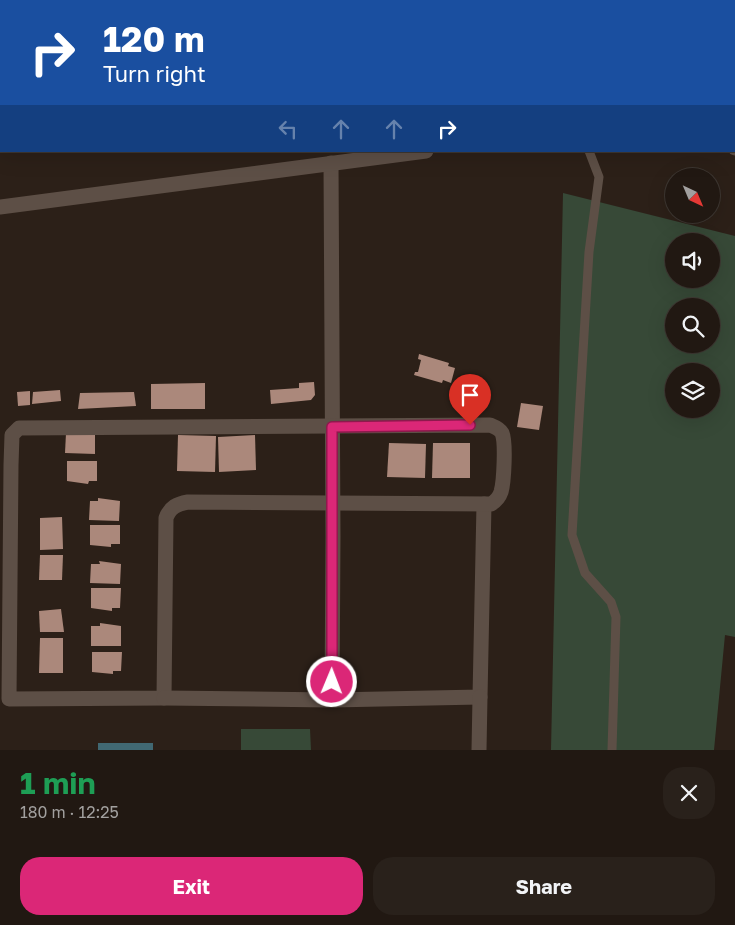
<!DOCTYPE html>
<meta charset="utf-8">
<style>
:root{--surface:#211812;--page:#29211b;--text:#f1f3f6;--muted:#a2a09f;--line:#3e3732;--accent:#db2777}
body{margin:0;font-family:"Golos Text",sans-serif;background:var(--page);color:var(--text);height:100vh;display:flex;flex-direction:column;font-size:19px;white-space:nowrap}
*{box-sizing:border-box;margin:0}
p{font-size:16px;color:var(--muted)}
.icon{flex:none;width:28px;height:28px;fill:none;stroke:currentColor;stroke-width:2;stroke-linecap:round;stroke-linejoin:round}
.map{position:relative;height:750px;overflow:hidden}
.drawer{display:flex;flex-direction:column;background:var(--surface);flex:1}
.drawer>*{flex:none}
.banner{position:absolute;left:0px;top:0px;width:735px;height:152px;box-shadow:0 5px 20px #0002,0 0 0 1px var(--line);background:#1a4fa0;color:#fff;overflow:hidden}
.needle{width:32px;rotate:136deg}
.controls{position:absolute;left:665px;top:168px;display:grid;gap:10px}
.controls a{display:grid;place-items:center;width:55px;height:55px;border-radius:50%;background:var(--surface);box-shadow:0 5px 20px #0002,0 0 0 1px var(--line);font-size:25px}
.pin{position:absolute;display:grid;place-items:center;width:42px;height:42px;color:#fff;margin:-51px -21px;border-radius:50% 50% 50% 0;rotate:-45deg;box-shadow:0 0 5px #0007}
.pin .icon{rotate:45deg}
.me{position:absolute;width:55px;margin:-28px;rotate:1deg;stroke-linejoin:round;filter:drop-shadow(0 0 4px #0008)}
.turn{display:flex;align-items:center;gap:18px;height:105px;padding:0 20px;font-size:22px}
.turn .icon{width:65px;height:65px;stroke-width:2.5}
.turn b{display:block;font-size:35px;line-height:42px}
.lanes{display:flex;align-items:center;height:48px;padding:0 20px;background:#0003;justify-content:center;gap:25px;direction:ltr}
.lanes .off{opacity:.35}
.round{display:grid;place-items:center;flex:none;width:52px;height:52px;border-radius:20px;background:var(--page)}
.head{display:flex;align-items:center;justify-content:space-between;height:85px;padding:0 20px}
h1{font-size:30px;font-weight:700;line-height:38px;color:#1e9e55}
.primary-button{display:flex;gap:10px;margin-top:auto;padding:10px 20px}
.primary-button a{flex:1;height:58px;border-radius:20px;background:var(--accent);color:#fff;font-size:20px;font-weight:700;line-height:58px;text-align:center}
.primary-button a+a{background:var(--page);color:var(--text)}
.map>svg:first-child{display:block}
.green{fill:#374937;fill-rule:evenodd}
.water{fill:#416872}
.building{fill:#ab887b}
.lines{fill:none;stroke-linecap:round;stroke-linejoin:round}
.service{stroke:#5d4f46;stroke-width:9}
.minor{stroke:#5d4f46;stroke-width:15}
.tertiary{stroke:#5d4f46;stroke-width:15}
.route-casing{stroke:#8e194d;stroke-width:12}
.route{stroke:#db2777;stroke-width:9}
</style>
<div class="map">
<svg width="735" height="750" viewBox="0 0 735 750">
<rect width="100%" height="100%" fill="#2c2018"/>
<g class="green">
<path d="M 563,193 L 735,236 L 735,637 L 725,635 L 714,750 L 551,750 ZM 674,241 L 711,241 L 711,279 L 674,279 ZM 674,306 L 711,306 L 711,344 L 674,344 ZM 674,371 L 711,371 L 711,409 L 674,409 Z"/>
<path d="M 241,729 L 310,729 L 311,750 L 241,750 Z"/>
</g>
<rect class="water" x="98" y="743" width="55" height="7"/>
<g class="building">
<path d="M 419,354 L 449,363 L 448,366 L 455,368 L 451,383 L 443,380 L 442,383 L 414,375 L 415,372 L 418,372 L 421,360 L 418,359 Z"/>
<path d="M 314,382 L 315,395 L 311,400 L 271,404 L 270,390 L 299,388 L 299,383 Z"/>
<path d="M 205,383 L 205,409 L 151,409 L 151,384 Z"/>
<path d="M 60,390 L 61,401 L 32,404 L 33,392 Z"/>
<path d="M 30,391 L 30,405 L 18,406 L 17,392 Z"/>
<path d="M 134,392 L 136,406 L 78,409 L 80,393 Z"/>
<path d="M 521,403 L 543,406 L 539,430 L 517,427 Z"/>
<path d="M 66,433 L 95,434 L 95,454 L 65,453 Z"/>
<path d="M 178,435 L 216,436 L 215,472 L 177,471 Z"/>
<path d="M 255,435 L 256,470 L 219,472 L 218,437 Z"/>
<path d="M 389,443 L 426,444 L 425,478 L 387,477 Z"/>
<path d="M 433,443 L 470,443 L 470,478 L 432,478 Z"/>
<path d="M 67,461 L 97,461 L 97,481 L 89,481 L 88,484 L 67,481 Z"/>
<path d="M 98,498 L 120,501 L 119,521 L 89,520 L 90,501 L 98,501 Z"/>
<path d="M 62,517 L 63,549 L 40,550 L 40,518 Z"/>
<path d="M 90,525 L 120,525 L 120,544 L 111,544 L 111,547 L 90,545 Z"/>
<path d="M 40,555 L 63,555 L 62,580 L 39,580 Z"/>
<path d="M 99,561 L 121,564 L 120,584 L 90,583 L 91,564 L 100,564 Z"/>
<path d="M 91,588 L 121,588 L 120,608 L 112,608 L 112,611 L 91,608 Z"/>
<path d="M 61,609 L 64,632 L 40,632 L 39,611 Z"/>
<path d="M 100,623 L 121,626 L 121,646 L 91,646 L 91,626 L 100,626 Z"/>
<path d="M 40,638 L 63,638 L 63,673 L 39,673 Z"/>
<path d="M 92,652 L 122,652 L 121,671 L 113,671 L 113,674 L 92,672 Z"/>
</g>
<g class="lines">
<g class="service">
<path d="M 186,0 L 186,1"/>
<path d="M 0,25 L 1,25"/>
<path d="M 734,32 L 735,32"/>
<path d="M 734,73 L 735,73"/>
<path d="M 589,151 L 599,177 L 589,252 L 572,535 L 585,573 L 611,602 L 616,617 L 612,750"/>
</g>
<g class="minor">
<path d="M 734,146 L 735,148"/>
<path d="M 331,163 L 333,536 L 332,700 L 480,697 L 484,504"/>
<path d="M 490,425 C 495,427 499,428 502,433 C 506,442 504,482 501,492 C 499,498 496,501 491,504 L 188,502 C 177,504 170,507 166,518 L 164,698 L 9,699 L 11,465 L 12,435 L 19,428 Z"/>
<path d="M 164,698 L 332,700"/>
<path d="M 479,750 L 480,697"/>
</g>
<g class="tertiary">
<path d="M 734,117 L 735,117"/>
<path d="M 0,207 L 426,151"/>
</g>
</g>
<g class="lines">
<defs>
<path id="route" d="M 332,682 L 332,427 L 470,425"/>
</defs>
<use href="#route" class="route-casing"/>
<use href="#route" class="route"/>
</g>
</svg>
<div class="controls">
<a><svg class="needle" viewBox="-14 -14 28 28"><path d="M0-13l5 13h-10z" fill="#e53935"/><path d="M0 13l5-13h-10z" fill="#a2a09f"/></svg></a>
<a><svg class="icon" aria-label="sound" viewBox="0 0 24 24"><path d="M4 9h4l5-4v14l-5-4H4zM17 9q2 3 0 6"/></svg></a>
<a><svg class="icon" aria-label="search" viewBox="0 0 24 24"><circle cx="10" cy="10" r="6"/><path d="M15 15l6 6"/></svg></a>
<a><svg class="icon" aria-label="layers" viewBox="0 0 24 24"><path d="M12 4l9 5-9 5-9-5zM3 14l9 5 9-5"/></svg></a>
</div>
<div class="pin" style="left:470px;top:425px;background:#d93025"><svg class="icon" aria-label="arrive" viewBox="0 0 24 24"><path d="M6 21V4h12l-3 4 3 4H6"/></svg></div>
<svg class="me" style="left:332px;top:682px" viewBox="-20 -20 40 40"><circle r="17" fill="#db2777" stroke="#fff" stroke-width="3"/><path d="M0-11L8 9 0 5-8 9z" fill="#fff"/></svg>
<div class="banner">
<div class="turn"><svg class="icon" aria-label="right" viewBox="0 0 24 24"><path d="M7 20v-9h11M14 6l5 5-5 5"/></svg><div><b>120 m</b>Turn right</div></div>
<div class="lanes"><svg class="icon off" aria-label="left" viewBox="0 0 24 24"><path d="M17 20v-9H6M10 6l-5 5 5 5"/></svg><svg class="icon off" aria-label="ahead" viewBox="0 0 24 24"><path d="M12 20V5M6 11l6-6 6 6"/></svg><svg class="icon off" aria-label="ahead" viewBox="0 0 24 24"><path d="M12 20V5M6 11l6-6 6 6"/></svg><svg class="icon" aria-label="right" viewBox="0 0 24 24"><path d="M7 20v-9h11M14 6l5 5-5 5"/></svg></div>
</div>
</div>
<section class="drawer">
<div class="head"><div><h1>1 min</h1><p>180 m · 12:25</p></div><a class="round"><svg class="icon" aria-label="close" viewBox="0 0 24 24"><path d="M6 6l12 12M18 6L6 18"/></svg></a></div>
<div class="primary-button"><a>Exit</a><a>Share</a></div>
</section>
